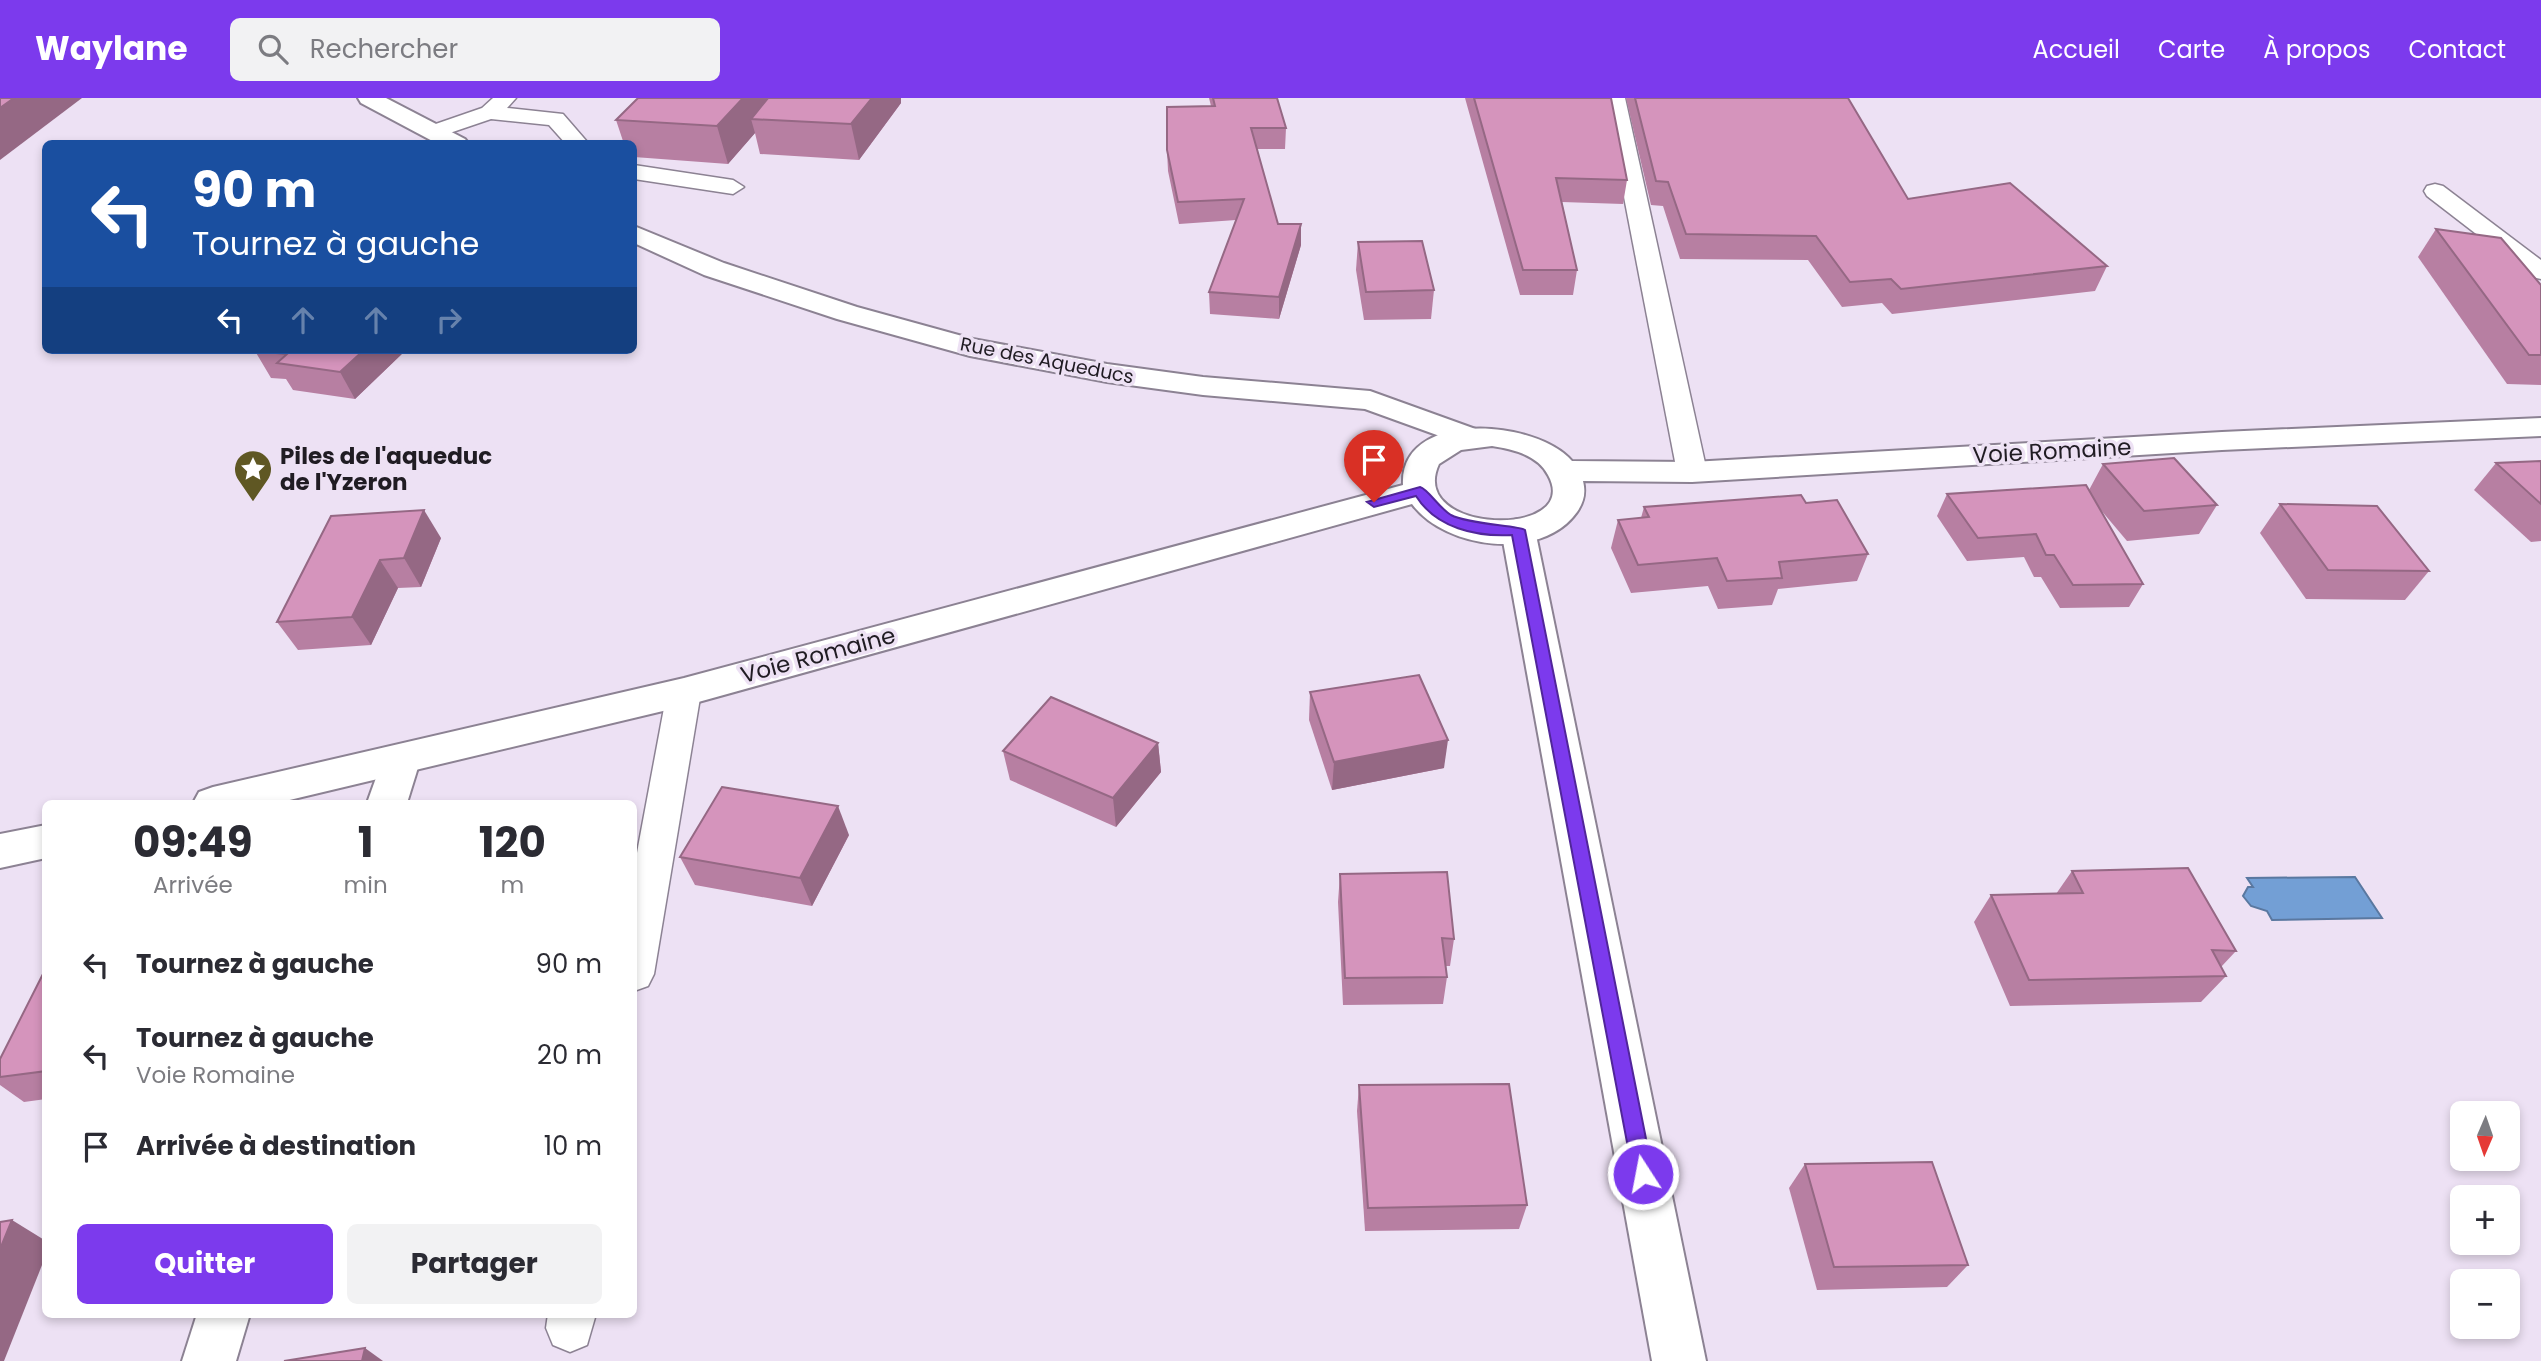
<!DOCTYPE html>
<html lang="fr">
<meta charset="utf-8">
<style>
:root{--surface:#fff;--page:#f2f2f3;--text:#2b2b33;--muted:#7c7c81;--accent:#7c3aed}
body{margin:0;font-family:Poppins,sans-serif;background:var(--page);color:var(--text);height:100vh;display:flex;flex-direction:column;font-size:26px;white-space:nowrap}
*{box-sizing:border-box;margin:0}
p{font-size:23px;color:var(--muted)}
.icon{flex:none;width:38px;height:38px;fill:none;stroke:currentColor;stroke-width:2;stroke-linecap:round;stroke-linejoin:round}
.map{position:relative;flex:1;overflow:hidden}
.sheet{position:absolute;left:42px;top:702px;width:595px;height:518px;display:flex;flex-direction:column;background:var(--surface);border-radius:10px;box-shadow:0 4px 10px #0003}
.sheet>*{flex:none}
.hud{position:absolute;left:42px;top:42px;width:595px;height:214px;border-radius:10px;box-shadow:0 4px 10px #0003;background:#1a4fa0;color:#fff;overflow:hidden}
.needle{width:46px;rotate:182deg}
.buttons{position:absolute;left:2450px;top:1003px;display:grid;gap:14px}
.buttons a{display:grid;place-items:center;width:70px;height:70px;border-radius:10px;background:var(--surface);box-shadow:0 4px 10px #0003;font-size:35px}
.pin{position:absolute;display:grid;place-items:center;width:60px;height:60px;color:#fff;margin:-72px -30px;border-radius:50% 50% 50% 0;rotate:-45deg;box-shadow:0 0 7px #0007}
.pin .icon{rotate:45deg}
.me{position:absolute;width:77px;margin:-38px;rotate:349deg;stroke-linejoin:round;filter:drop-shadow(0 0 5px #0008)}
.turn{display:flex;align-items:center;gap:24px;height:147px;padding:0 35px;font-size:32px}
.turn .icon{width:91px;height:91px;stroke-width:2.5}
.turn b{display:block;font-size:49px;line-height:60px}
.lanes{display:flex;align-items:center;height:66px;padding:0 35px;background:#0003;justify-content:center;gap:35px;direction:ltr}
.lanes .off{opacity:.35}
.eta{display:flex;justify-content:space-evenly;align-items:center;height:119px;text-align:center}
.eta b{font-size:42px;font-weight:700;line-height:49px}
.primary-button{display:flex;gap:14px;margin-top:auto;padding:14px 35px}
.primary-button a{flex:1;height:80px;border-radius:10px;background:var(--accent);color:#fff;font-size:28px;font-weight:700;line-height:80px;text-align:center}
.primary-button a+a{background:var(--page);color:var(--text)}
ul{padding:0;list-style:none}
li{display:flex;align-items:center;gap:21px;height:91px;padding:0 35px}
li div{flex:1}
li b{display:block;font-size:26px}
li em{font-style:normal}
header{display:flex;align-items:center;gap:42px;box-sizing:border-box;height:98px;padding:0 35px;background:var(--accent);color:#fff}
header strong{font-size:33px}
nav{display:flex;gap:38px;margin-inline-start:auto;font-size:24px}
.search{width:490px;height:63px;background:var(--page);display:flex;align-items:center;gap:18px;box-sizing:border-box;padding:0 24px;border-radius:10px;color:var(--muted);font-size:26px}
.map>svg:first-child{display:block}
.water{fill:#739fd5;stroke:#5a78a0;stroke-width:2}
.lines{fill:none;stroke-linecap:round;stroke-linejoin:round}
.service-casing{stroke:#8c8293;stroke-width:3}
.minor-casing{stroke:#8c8293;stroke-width:4}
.tertiary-casing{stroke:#8c8293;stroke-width:4}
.service{fill:#fff;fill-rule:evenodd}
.minor{fill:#fff;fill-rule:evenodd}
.tertiary{fill:#fff;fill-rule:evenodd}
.wall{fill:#b77fa2}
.shaded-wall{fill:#956884}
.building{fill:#d594bc;stroke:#956884;stroke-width:2}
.route{fill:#7c3aed;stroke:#51269a;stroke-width:2}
.labels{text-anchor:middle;stroke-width:7;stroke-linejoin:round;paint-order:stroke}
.far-street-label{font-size:19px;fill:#201c23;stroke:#ede1f4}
.street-label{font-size:23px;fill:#201c23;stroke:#ede1f4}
.poi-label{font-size:23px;font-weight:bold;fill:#201c23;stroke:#ede1f4;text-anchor:start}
</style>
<header>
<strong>Waylane</strong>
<div class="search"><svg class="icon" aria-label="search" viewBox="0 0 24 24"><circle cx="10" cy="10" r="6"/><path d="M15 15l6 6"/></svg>Rechercher</div>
<nav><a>Accueil</a><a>Carte</a><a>À propos</a><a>Contact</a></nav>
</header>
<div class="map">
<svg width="2541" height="1263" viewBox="0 0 2541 1263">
<rect width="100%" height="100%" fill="#ede1f4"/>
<path class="water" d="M 2355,779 L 2382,820 L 2272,822 L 2267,813 L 2251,808 L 2243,798 L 2248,789 L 2253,789 L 2247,780 Z"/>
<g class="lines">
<defs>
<g id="service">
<path d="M 493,0 L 516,0 L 507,10 L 563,16 L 589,46 L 566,46 L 549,27 L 491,21 L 435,40 L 424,34 L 427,29 L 482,10 Z"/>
<path d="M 1605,0 L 1625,0 L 1707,374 L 1702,380 L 1692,383 L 1682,380 L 1677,374 Z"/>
<path d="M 634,67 L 733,82 L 744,89 L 733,96 L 634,81 Z"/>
<path d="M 2435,86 L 2443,88 L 2541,162 L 2541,181 L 2532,179 L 2427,98 L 2424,93 L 2427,88 Z"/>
<path d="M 684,582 L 696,585 L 701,594 L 654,876 L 648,888 L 634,893 L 634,771 L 667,594 L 672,585 Z"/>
<path d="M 548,1216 L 596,1216 L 587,1247 L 570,1254 L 553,1247 L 546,1230 Z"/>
</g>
<g id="minor">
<path d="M 358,0 L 386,0 L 465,41 L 469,46 L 438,46 L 361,5 Z"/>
<path d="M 634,128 L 724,165 L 857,209 L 973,241 L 1107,266 L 1203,279 L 1370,293 L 1481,333 L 1486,340 L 1481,347 L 1470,349 L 1365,311 L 1203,297 L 1107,284 L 970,258 L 837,221 L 704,177 L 634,145 Z"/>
<path d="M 1518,421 L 1530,424 L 1535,432 L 1706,1263 L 1652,1263 L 1501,432 L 1506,424 Z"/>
<path d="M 400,648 L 414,652 L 420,663 L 407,705 L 367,705 L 386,652 Z"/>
<path d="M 197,1216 L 250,1216 L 236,1263 L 182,1263 Z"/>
</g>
<g id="tertiary">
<path d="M 2541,320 L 2541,338 L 2222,352 L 1692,384 L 1583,383 C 1586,395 1584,404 1577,414 C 1542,464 1445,451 1412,406 L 684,608 L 277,705 L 193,705 L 199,694 L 213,689 L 684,580 L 1403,387 C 1399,311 1536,321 1572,363 L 1692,364 L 2222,334 ZM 1492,348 C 1512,351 1538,357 1548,377 C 1584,441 1406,437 1439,366 L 1461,352 Z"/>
<path d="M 46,727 L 46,760 L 0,770 L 0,736 Z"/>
</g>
</defs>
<use href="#service" class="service-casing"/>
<use href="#minor" class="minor-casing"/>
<use href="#tertiary" class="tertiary-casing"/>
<use href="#service" class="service"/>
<use href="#minor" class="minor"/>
<use href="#tertiary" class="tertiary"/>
</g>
<g class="wall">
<path d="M 638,0 L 901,0 L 901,5 L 859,62 L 760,56 L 755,35 L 728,66 L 634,59 L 634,46 L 624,46 L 616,22 Z"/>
<path d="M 1209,0 L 1277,0 L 1286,30 L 1285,51 L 1257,51 L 1278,126 L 1301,147 L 1279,221 L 1210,216 L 1209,194 L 1236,122 L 1179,126 L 1168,73 L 1167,52 L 1211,8 Z"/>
<path d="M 1465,0 L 1611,0 L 1627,82 L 1623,106 L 1562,104 L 1577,172 L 1573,197 L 1520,197 Z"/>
<path d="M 1626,0 L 1848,0 L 1908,101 L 2107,168 L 2095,193 L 1892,216 L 1882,205 L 1842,209 L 1808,162 L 1680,161 L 1663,108 L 1651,107 Z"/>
<path d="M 2436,131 L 2541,187 L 2541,287 L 2507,286 L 2418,159 Z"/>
<path d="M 1358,144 L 1434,192 L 1431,221 L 1364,222 L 1356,172 Z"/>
<path d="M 256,252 L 406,252 L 355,301 L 293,292 L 286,281 L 271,280 L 255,253 Z"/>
<path d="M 2541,363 L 2541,443 L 2531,444 L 2474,392 L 2496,365 Z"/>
<path d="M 2103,366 L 2217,407 L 2199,436 L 2127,443 L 2100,411 L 2143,486 L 2129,509 L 2060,510 L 2041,479 L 2034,479 L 2024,459 L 1967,463 L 1937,418 L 1947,396 L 2089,392 Z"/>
<path d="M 1806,405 L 1868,456 L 1857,483 L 1778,491 L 1772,507 L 1718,511 L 1708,488 L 1631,495 L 1611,450 L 1618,422 L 1641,420 L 1644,409 Z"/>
<path d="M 2280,406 L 2429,473 L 2405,502 L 2306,501 L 2260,435 Z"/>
<path d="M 331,418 L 441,440 L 421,489 L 398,490 L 371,547 L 298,552 L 277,524 Z"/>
<path d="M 1310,594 L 1444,670 L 1332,692 L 1309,622 Z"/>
<path d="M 1158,645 L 1161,674 L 1116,729 L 1010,682 L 1003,653 Z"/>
<path d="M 849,737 L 812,808 L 695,787 L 680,759 Z"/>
<path d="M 2072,773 L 2236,853 L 2221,869 L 2226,878 L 2201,904 L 2010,908 L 1974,824 L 1991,797 L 2056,796 Z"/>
<path d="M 1340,776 L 1454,841 L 1450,868 L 1446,868 L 1447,879 L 1443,906 L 1343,907 L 1338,804 Z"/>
<path d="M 46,870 L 46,1001 L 24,1004 L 0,987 L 0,961 Z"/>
<path d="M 1359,987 L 1527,1107 L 1519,1131 L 1365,1133 L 1357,1013 Z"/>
<path d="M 1805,1066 L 1968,1167 L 1947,1189 L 1817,1192 L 1789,1090 Z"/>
</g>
<g class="shaded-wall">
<path d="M 14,0 L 82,0 L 0,62 L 0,10 Z"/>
<path d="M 743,0 L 771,0 L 751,21 L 755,35 L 728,66 L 717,28 Z"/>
<path d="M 872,0 L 901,0 L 901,5 L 859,62 L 851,26 Z"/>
<path d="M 1301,126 L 1301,147 L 1279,221 L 1279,199 Z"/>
<path d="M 364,252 L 406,252 L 355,301 L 340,274 Z"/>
<path d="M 424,412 L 441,440 L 421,489 L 404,460 Z"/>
<path d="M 380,462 L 398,490 L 371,547 L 352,519 Z"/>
<path d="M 1448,642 L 1444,670 L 1332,692 L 1334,664 Z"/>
<path d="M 1158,645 L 1161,674 L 1116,729 L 1113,700 Z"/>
<path d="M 838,708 L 849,737 L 812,808 L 800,780 Z"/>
<path d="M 12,1122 L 46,1143 L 46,1157 L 4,1263 L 0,1263 L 0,1151 Z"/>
<path d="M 365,1250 L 383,1263 L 362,1263 Z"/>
</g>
<g class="building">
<path d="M 0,0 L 14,0 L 0,10 Z"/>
<path d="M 638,0 L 743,0 L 717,28 L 616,22 Z"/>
<path d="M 768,0 L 872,0 L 851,26 L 751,21 Z"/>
<path d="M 1213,0 L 1277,0 L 1286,30 L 1251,30 L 1278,126 L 1301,126 L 1279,199 L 1209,194 L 1244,101 L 1178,104 L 1167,52 L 1167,9 L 1215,8 Z"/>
<path d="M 1474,0 L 1611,0 L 1627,82 L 1556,80 L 1577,172 L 1523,172 Z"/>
<path d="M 1635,0 L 1848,0 L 1908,101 L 2010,85 L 2107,168 L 1901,191 L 1891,181 L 1850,184 L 1816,138 L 1686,136 L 1668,84 L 1656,83 Z"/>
<path d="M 2436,131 L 2501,140 L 2541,187 L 2541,257 L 2529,257 Z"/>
<path d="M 1422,143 L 1434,192 L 1366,194 L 1358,144 Z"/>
<path d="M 256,252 L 364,252 L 340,274 L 277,265 L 287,256 L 255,253 Z"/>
<path d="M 2174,360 L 2217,407 L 2144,413 L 2103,366 Z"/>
<path d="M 2541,363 L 2541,406 L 2496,365 Z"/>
<path d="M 2086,387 L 2143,486 L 2073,487 L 2054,457 L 2046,457 L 2036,436 L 1978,440 L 1947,396 Z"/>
<path d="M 1801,397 L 1806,405 L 1837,402 L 1868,456 L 1779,464 L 1782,480 L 1727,483 L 1717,460 L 1638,467 L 1618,422 L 1649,419 L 1644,409 Z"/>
<path d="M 2280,406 L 2377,408 L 2429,473 L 2328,472 Z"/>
<path d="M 424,412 L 404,460 L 380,462 L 352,519 L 277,524 L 331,418 Z"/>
<path d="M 1419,577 L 1448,642 L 1334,664 L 1310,594 Z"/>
<path d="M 1051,599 L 1158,645 L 1113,700 L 1003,653 Z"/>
<path d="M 722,689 L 838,708 L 800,780 L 680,759 Z"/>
<path d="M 2188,770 L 2236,853 L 2212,852 L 2226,878 L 2029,882 L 1991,797 L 2083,795 L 2072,773 Z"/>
<path d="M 1447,774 L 1454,841 L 1442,840 L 1447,879 L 1345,880 L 1340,776 Z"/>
<path d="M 46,870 L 46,973 L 0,979 L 0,961 Z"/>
<path d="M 1509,986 L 1527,1107 L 1368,1110 L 1359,987 Z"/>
<path d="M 1932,1064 L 1968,1167 L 1834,1169 L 1805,1066 Z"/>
<path d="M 12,1122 L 0,1151 L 0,1124 Z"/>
<path d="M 365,1250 L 362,1263 L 284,1263 Z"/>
</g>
<path class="route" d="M 1420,389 C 1428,391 1439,410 1451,417 C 1470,427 1519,427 1525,432 L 1653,1076 L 1650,1083 L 1643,1086 L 1636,1083 L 1633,1076 L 1512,437 C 1476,439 1436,430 1416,398 L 1374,409 L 1367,404 Z"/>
<defs>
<symbol id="sight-pin" viewBox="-11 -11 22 30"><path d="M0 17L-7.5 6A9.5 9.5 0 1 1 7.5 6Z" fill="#5f5723" stroke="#ede1f4"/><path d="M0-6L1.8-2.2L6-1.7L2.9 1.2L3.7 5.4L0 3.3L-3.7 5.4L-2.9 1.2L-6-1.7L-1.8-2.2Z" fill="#fff"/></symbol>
</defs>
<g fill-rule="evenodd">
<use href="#sight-pin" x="231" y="349" width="44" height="60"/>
</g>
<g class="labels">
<g class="far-street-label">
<text transform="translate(1047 262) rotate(11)" y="7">Rue des Aqueducs</text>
</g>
<g class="street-label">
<text transform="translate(2052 353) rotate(-3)" y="8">Voie Romaine</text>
<text transform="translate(818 557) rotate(-15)" y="8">Voie Romaine</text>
</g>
<g class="poi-label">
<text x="280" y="366">Piles de l'aqueduc<tspan x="280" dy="26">de l'Yzeron</tspan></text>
</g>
</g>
</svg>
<div class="buttons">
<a><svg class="needle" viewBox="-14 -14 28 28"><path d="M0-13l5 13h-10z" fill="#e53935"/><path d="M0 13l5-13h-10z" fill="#7c7c81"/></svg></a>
<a>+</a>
<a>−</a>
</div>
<div class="pin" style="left:1374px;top:404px;background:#d93025"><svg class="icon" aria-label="arrive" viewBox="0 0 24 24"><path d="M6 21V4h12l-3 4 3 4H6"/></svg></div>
<svg class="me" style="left:1643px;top:1076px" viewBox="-20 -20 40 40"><circle r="17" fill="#7c3aed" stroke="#fff" stroke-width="3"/><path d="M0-11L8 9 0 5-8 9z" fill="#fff"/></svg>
<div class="hud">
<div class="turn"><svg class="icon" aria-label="left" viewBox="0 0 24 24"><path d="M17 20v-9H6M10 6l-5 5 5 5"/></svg><div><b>90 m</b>Tournez à gauche</div></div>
<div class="lanes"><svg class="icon" aria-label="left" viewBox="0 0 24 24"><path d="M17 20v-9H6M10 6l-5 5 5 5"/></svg><svg class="icon off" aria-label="ahead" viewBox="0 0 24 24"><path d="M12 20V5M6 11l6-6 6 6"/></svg><svg class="icon off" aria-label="ahead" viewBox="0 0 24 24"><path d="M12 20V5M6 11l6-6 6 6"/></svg><svg class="icon off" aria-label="right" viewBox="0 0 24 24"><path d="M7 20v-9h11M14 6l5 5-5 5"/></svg></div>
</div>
<section class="sheet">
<div class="eta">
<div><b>09:49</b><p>Arrivée</p></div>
<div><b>1</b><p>min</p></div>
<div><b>120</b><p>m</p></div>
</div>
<ul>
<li><svg class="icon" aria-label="left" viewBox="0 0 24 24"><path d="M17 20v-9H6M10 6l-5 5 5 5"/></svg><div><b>Tournez à gauche</b></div><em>90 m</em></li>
<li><svg class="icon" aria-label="left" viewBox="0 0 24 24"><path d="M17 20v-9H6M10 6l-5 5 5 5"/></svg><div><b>Tournez à gauche</b><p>Voie Romaine</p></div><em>20 m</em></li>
<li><svg class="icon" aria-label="arrive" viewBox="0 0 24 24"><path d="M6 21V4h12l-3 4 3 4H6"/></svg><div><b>Arrivée à destination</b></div><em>10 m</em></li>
</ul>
<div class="primary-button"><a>Quitter</a><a>Partager</a></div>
</section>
</div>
